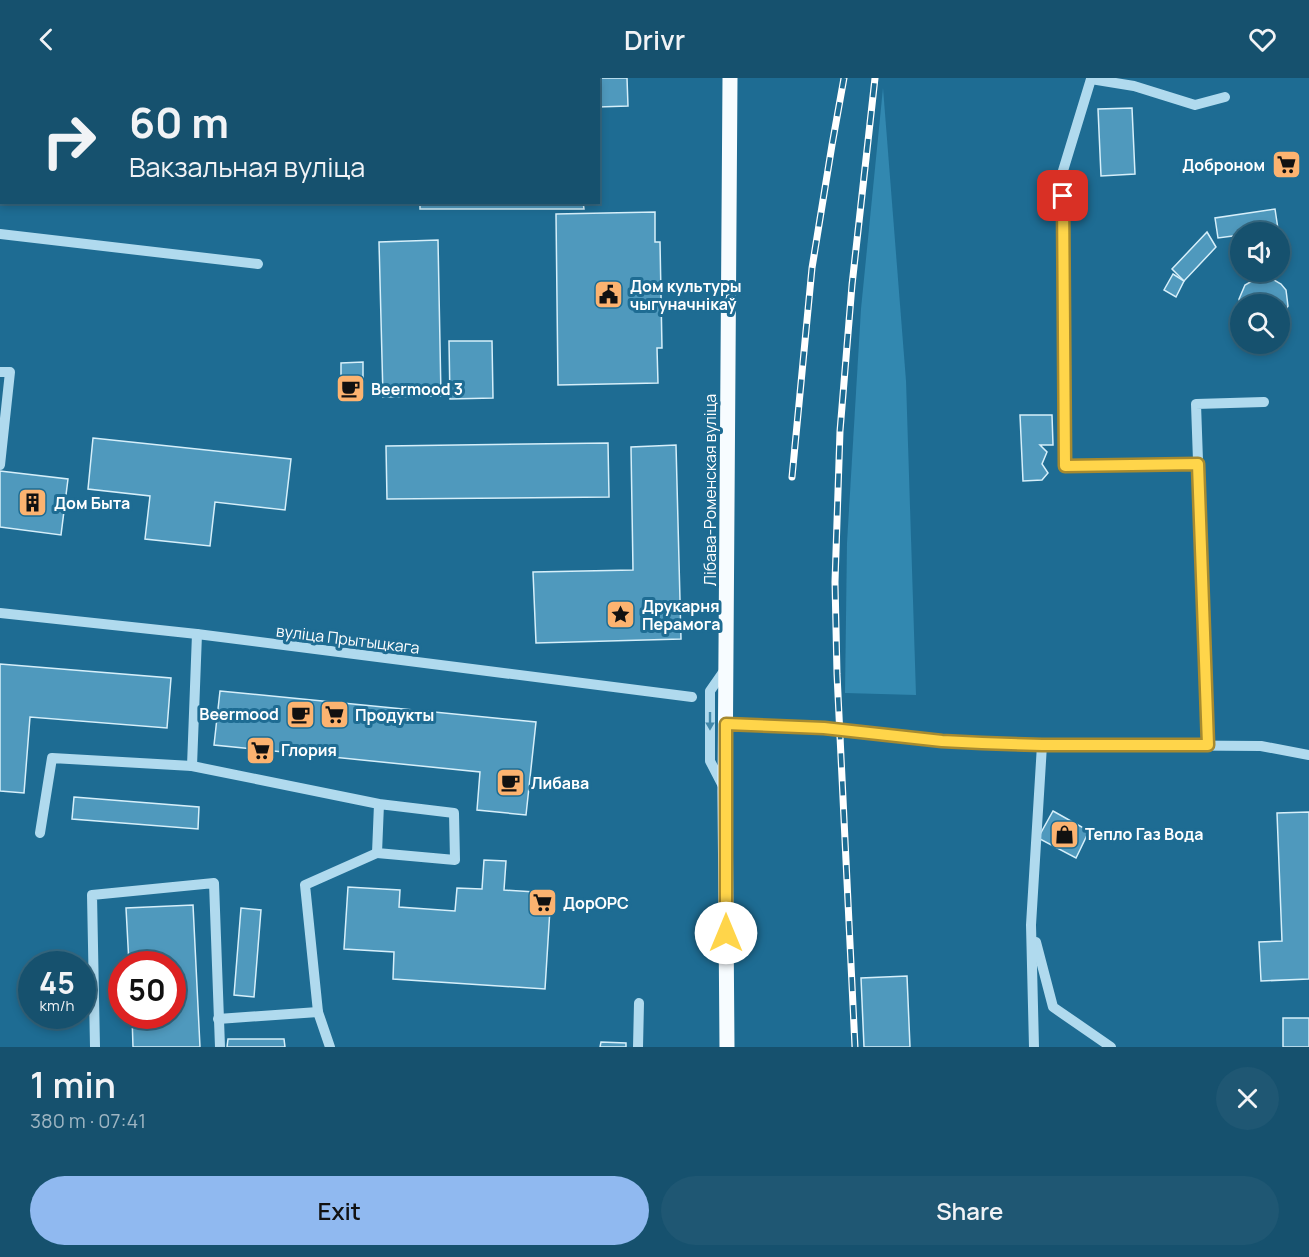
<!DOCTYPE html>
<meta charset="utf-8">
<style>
:root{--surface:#16516e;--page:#1f5773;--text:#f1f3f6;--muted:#9eb5c2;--line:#356881;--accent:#90b9f0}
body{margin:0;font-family:Manrope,sans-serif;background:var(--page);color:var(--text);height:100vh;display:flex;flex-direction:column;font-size:22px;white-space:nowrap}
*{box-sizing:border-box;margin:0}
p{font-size:20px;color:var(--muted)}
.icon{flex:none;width:33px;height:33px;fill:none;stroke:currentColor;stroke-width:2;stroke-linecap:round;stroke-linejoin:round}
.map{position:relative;height:969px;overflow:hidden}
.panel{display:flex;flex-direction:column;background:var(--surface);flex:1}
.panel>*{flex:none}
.guide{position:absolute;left:0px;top:0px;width:600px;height:126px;box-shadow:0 3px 9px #0003,0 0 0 2px var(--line);background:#16516e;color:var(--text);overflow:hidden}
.tools{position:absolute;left:1230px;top:144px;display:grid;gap:12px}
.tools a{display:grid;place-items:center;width:60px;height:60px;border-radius:50%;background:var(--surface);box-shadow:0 3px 9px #0003,0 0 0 2px var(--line);font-size:30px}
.speed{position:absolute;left:18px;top:873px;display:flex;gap:12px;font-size:30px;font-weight:700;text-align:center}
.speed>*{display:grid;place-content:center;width:78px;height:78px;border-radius:50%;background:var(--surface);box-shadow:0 3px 9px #0003,0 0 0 2px var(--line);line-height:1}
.speed small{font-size:15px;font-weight:400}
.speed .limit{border:9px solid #d22;background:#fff;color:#111}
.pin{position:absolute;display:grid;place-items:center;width:51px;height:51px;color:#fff;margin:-26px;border-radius:12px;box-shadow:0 3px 9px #0006}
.me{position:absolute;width:66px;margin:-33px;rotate:0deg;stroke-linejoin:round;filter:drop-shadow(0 0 4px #0008)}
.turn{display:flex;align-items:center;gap:21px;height:126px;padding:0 30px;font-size:27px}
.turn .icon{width:78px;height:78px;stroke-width:2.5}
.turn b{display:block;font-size:42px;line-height:51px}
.round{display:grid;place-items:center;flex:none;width:63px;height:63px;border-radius:32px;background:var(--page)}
.head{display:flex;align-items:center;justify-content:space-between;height:102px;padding:0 30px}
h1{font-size:36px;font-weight:600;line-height:45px}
.button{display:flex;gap:12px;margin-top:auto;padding:12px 30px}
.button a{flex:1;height:69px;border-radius:36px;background:var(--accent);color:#111;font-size:24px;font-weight:600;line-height:69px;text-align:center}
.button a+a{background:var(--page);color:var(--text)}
header{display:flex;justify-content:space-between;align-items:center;height:78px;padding:0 30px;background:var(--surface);font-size:27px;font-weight:600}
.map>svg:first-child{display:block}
.green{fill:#3288b0}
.building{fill:#4f99bd;stroke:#d6effa;stroke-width:1.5}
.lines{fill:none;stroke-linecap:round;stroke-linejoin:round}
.minor{stroke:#b0daee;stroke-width:10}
.major{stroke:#f7fcff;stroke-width:15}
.rail-casing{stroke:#fff;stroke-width:7}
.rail{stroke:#1e6c93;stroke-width:4.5;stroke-dasharray:14;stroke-linecap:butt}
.oneway{fill:#4288aa}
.route-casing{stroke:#a68a30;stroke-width:15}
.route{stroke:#ffd54a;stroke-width:10}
.labels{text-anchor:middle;stroke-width:6;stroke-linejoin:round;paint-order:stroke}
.poi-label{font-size:16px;font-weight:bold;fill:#fff;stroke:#1e6c93;text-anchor:start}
.street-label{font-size:16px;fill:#fff;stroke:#1e6c93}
</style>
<header><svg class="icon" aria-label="back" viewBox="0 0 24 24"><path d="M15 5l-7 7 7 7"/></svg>Drivr<svg class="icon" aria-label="heart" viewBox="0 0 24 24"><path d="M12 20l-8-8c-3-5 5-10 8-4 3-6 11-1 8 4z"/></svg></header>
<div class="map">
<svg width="1309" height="969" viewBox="0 0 1309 969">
<rect width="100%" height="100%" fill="#1e6c93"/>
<path class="green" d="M 883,10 L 906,303 L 916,617 L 845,615 L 847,465 L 861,231 Z"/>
<g class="building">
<path d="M 38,0 L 83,0 L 83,2 L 39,2 Z"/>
<rect x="359" y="0" width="67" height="2"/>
<rect x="446" y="0" width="38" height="2"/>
<rect x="498" y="0" width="41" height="2"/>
<path d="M 566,0 L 627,0 L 628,28 L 598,29 L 598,2 Z"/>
<path d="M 1132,30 L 1135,96 L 1101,98 L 1098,31 Z"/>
<path d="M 420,124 L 583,124 L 584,131 L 420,131 Z"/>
<path d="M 1275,131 L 1278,151 L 1240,154 L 1240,157 L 1218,160 L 1215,140 Z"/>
<path d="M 655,134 L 655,164 L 660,164 L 662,270 L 657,270 L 658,305 L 558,307 L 556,136 Z"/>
<path d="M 1207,154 L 1216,169 L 1184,203 L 1172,191 Z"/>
<path d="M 438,162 L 441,318 L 383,319 L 379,164 Z"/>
<path d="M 1173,196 L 1184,203 L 1176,219 L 1164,212 Z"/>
<path d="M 1267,198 L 1281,206 L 1286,212 L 1288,228 L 1280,241 L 1280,226 L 1240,226 L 1240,229 L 1239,221 L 1245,207 L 1259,199 Z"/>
<path d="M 449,263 L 492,263 L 493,320 L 450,321 Z"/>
<path d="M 363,284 L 363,319 L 341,319 L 341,285 Z"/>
<path d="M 1020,337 L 1052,337 L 1053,367 L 1040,367 L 1047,374 L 1042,386 L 1048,395 L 1042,402 L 1023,403 Z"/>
<path d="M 93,360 L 291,381 L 285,432 L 215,424 L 210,468 L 145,461 L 150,418 L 88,411 Z"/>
<path d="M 608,365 L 609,419 L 387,421 L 386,368 Z"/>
<path d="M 676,367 L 681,561 L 536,565 L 533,494 L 633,492 L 631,369 Z"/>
<path d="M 0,393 L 68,401 L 61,457 L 0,449 Z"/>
<path d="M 0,586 L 171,600 L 167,650 L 30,639 L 24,715 L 0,713 Z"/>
<path d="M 220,613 L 536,644 L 526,737 L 477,732 L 480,694 L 214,667 Z"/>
<path d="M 74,719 L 199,729 L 198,751 L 72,741 Z"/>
<path d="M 1053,733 L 1089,753 L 1076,780 L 1038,760 Z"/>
<path d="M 1309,734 L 1309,901 L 1261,903 L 1259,864 L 1282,863 L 1277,735 Z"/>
<path d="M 484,782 L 506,783 L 504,812 L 551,815 L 545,911 L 393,901 L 394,874 L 344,871 L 348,809 L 400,812 L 399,829 L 455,833 L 457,810 L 482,811 Z"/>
<path d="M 193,827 L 200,969 L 133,969 L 132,938 L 172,938 L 172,886 L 129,886 L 126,830 Z"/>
<path d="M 241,830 L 261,832 L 254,919 L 234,917 Z"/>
<path d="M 907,898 L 910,969 L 864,969 L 861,900 Z"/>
<rect x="1283" y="940" width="26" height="29"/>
<path d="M 228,961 L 284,961 L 285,969 L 227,969 Z"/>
<path d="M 601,964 L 626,965 L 626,969 L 600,969 Z"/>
</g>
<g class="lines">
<g class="minor">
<path d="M 0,156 L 258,186"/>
<path d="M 0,294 L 10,294 L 0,387"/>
<path d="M 1198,385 L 1065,388 L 1062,96 L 1091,1 L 1134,8 L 1195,27 L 1225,19"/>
<path d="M 0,535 L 197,556 L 692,619"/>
<path d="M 726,646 L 823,650 L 942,663 L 999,666 L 1261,668 L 1309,677"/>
<path d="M 1208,667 L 1196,326 L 1264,324"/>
<path d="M 192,688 L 197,556"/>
<path d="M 724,710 L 710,683 L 710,613 L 726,590"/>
<path d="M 40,755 L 52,680 L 192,688 L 379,726 L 377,775 L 455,782 L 454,735 L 379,726"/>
<path d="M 1036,864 L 1053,929 L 1111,969"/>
<path d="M 218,941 L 318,934"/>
<path d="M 95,969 L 92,817 L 214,805 L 220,969"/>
<path d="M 330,969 L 318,934 L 305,807 L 377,775"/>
<path d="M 638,969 L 639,925"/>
<path d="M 1034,969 L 1031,847 L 1042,667"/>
</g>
<path class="major" d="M 727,969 L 725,713 L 730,0"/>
<defs>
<g id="rail">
<path d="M 792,399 L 812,190 L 832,67 L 844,0"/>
<path d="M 855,969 L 837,596 L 835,504 L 840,353 L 852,207 L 875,0"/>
</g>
</defs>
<use href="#rail" class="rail-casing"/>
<use href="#rail" class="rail"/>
</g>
<defs><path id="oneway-solid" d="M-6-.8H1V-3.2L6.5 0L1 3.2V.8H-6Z" transform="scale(1.5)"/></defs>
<use class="oneway" href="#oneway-solid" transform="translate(710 643) rotate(90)"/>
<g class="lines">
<defs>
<path id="route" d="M 726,855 L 726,646 L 824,650 L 942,663 L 982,665 L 1042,667 L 1208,667 L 1198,386 L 1065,388 L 1063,118"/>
</defs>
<use href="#route" class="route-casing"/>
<use href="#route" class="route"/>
</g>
<defs>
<symbol id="supermarket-square" viewBox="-11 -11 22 22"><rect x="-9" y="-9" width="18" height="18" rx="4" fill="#fcb370" stroke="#1e6c93"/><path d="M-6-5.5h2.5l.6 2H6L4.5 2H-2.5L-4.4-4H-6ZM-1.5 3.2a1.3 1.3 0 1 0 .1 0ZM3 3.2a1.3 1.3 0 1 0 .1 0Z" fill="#111"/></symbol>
<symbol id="civic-square" viewBox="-11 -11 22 22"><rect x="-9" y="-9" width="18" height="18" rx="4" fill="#fcb370" stroke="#1e6c93"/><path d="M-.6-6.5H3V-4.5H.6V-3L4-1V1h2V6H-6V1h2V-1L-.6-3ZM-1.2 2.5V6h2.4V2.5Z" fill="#111"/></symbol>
<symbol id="cafe-square" viewBox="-11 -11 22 22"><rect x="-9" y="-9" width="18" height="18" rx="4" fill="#fcb370" stroke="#1e6c93"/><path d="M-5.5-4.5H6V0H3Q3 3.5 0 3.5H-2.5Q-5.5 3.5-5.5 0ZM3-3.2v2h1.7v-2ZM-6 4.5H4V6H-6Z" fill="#111"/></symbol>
<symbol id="building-square" viewBox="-11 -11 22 22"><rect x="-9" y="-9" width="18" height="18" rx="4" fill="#fcb370" stroke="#1e6c93"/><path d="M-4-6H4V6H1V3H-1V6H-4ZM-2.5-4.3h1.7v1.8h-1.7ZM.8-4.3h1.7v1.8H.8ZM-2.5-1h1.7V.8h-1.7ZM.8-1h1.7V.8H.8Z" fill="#111"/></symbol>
<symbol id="sight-square" viewBox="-11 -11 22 22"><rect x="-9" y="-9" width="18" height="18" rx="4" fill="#fcb370" stroke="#1e6c93"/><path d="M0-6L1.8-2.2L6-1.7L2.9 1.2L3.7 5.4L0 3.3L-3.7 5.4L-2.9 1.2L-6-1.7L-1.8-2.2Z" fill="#111"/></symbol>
<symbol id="shop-square" viewBox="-11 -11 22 22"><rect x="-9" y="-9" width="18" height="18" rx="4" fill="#fcb370" stroke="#1e6c93"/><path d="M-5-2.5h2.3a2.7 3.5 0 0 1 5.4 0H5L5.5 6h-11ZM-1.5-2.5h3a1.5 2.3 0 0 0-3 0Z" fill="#111"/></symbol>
</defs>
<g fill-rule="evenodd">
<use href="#supermarket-square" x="1270" y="70" width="33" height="33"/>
<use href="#civic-square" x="592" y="200" width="33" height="33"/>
<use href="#cafe-square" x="334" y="294" width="33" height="33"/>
<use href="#building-square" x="16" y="408" width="33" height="33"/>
<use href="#sight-square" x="604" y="520" width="33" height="33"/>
<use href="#cafe-square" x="284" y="620" width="33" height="33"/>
<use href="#supermarket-square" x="318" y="620" width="33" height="33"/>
<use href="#supermarket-square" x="244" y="656" width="33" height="33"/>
<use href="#cafe-square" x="494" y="688" width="33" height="33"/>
<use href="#shop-square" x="1048" y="740" width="33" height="33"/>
<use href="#supermarket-square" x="526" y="808" width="33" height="33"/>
</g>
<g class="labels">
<g class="poi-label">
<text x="1265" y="93" text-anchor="end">Доброном</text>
<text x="630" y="214">Дом культуры<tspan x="630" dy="18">чыгуначнікаў</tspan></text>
<text x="371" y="317">Beermood 3</text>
<text x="54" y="431">Дом Быта</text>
<text x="642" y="534">Друкарня<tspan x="642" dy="18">Перамога</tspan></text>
<text x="279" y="642" text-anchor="end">Beermood</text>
<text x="355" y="643">Продукты</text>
<text x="281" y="678">Глория</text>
<text x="531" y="711">Либава</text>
<text x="1085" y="762">Тепло Газ Вода</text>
<text x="563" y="831">ДорОРС</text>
</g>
<g class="street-label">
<text transform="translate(710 412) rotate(-90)" y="6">Лібава-Роменская вуліца</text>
<text transform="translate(348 561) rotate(7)" y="6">вуліца Прытыцкага</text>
</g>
</g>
</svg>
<div class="tools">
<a><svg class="icon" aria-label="sound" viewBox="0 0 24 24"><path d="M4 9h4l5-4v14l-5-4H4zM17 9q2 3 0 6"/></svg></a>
<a><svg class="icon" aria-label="search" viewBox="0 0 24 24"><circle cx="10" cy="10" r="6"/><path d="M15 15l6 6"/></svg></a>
</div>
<div class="speed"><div>45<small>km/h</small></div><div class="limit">50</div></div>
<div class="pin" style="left:1063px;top:118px;background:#d93025"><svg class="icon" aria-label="arrive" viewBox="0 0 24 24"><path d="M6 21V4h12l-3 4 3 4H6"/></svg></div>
<svg class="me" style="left:726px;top:855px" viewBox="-20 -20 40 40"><circle r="19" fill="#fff"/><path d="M0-13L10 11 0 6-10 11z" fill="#ffd54a"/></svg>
<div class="guide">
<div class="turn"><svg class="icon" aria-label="right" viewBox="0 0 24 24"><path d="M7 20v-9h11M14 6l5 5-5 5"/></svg><div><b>60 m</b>Вакзальная вуліца</div></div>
</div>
</div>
<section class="panel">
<div class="head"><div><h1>1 min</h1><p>380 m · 07:41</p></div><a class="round"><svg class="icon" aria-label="close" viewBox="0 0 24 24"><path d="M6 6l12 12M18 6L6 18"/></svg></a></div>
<div class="button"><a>Exit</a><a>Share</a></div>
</section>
